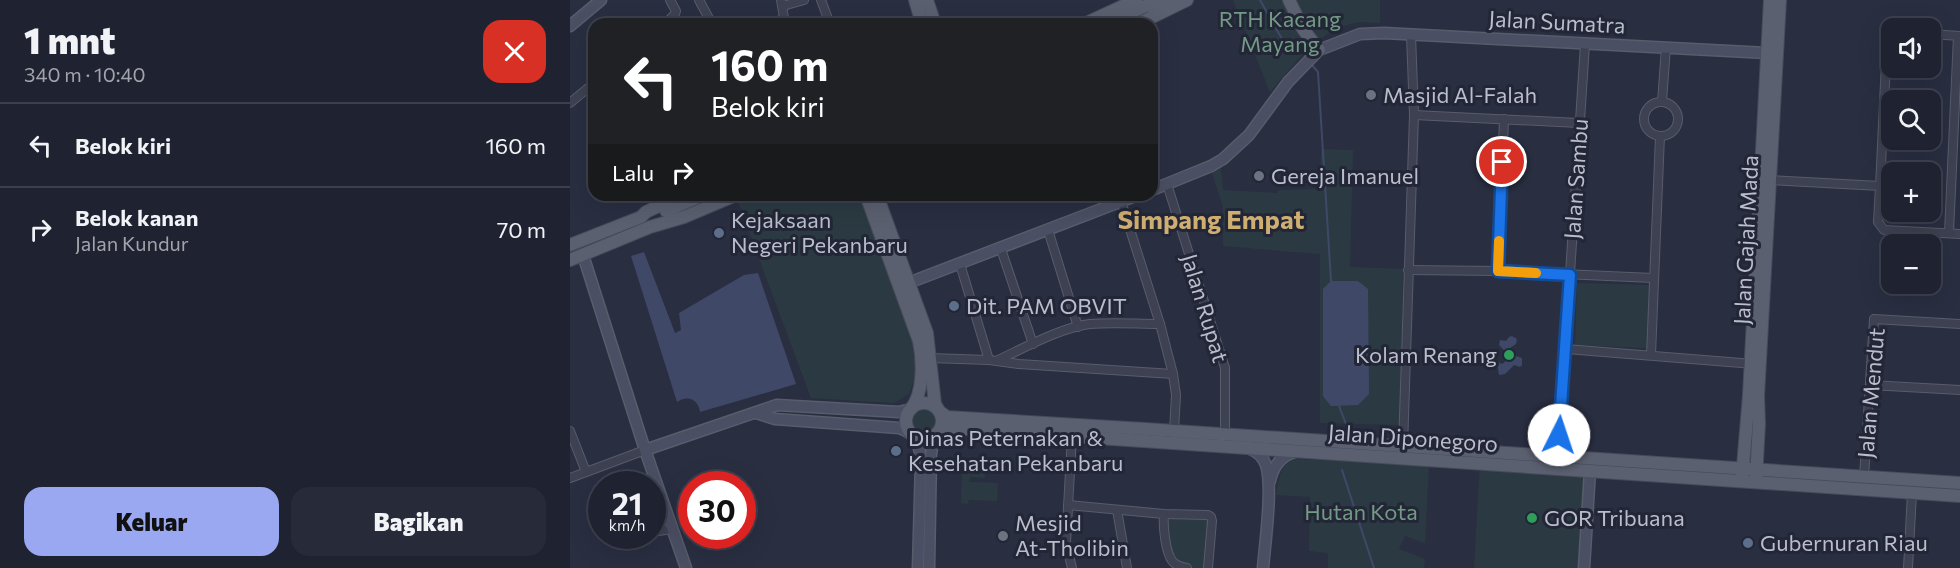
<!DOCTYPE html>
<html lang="id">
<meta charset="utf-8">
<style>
:root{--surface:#1f2231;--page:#272a39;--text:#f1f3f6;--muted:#a1a4ab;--line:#3c3f4d;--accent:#99a8f1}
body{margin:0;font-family:Commissioner,sans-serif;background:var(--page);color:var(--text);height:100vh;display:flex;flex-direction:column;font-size:22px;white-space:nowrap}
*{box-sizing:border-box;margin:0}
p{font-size:20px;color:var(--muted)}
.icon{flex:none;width:33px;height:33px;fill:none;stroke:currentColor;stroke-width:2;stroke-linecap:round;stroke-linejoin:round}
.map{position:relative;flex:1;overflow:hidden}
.side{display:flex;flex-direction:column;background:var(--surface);width:570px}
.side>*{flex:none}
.hud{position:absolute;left:18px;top:18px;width:570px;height:183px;border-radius:18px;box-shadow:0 6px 24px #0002,0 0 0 2px var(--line);background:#202124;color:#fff;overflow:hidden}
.buttons{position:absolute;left:1311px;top:18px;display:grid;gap:12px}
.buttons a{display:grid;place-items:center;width:60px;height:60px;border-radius:12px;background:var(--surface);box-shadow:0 6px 24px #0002,0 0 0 2px var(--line);font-size:30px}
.speed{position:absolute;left:18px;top:471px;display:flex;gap:12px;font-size:30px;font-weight:700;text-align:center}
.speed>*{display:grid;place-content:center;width:78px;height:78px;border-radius:50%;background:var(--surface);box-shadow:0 6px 24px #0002,0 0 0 2px var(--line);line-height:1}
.speed small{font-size:15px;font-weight:400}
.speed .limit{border:9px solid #d22;background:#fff;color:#111}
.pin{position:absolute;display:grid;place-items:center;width:51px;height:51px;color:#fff;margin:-26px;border:3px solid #fff;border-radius:50%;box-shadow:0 2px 6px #0007}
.me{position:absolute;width:66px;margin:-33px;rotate:4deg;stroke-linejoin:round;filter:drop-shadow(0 0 4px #0008)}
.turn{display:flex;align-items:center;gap:21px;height:126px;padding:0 24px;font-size:27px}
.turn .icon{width:78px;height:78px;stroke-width:2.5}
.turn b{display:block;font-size:42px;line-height:51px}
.then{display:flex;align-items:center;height:57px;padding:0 24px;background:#0003;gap:12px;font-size:22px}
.round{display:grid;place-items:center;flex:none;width:63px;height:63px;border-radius:18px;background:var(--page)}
.summary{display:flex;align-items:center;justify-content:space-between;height:102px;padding:0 24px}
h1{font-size:36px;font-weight:800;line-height:45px}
.button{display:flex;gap:12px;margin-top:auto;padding:12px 24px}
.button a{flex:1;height:69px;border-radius:18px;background:var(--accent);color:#111;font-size:24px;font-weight:800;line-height:69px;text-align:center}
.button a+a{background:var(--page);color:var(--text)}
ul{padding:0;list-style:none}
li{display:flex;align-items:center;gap:18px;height:84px;padding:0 24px;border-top:2px solid var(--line)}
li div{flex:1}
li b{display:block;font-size:22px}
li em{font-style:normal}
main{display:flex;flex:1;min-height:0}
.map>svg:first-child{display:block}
.green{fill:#2b3a42}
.water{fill:#404868}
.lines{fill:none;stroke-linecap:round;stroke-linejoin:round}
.stream{stroke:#404868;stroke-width:2}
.street-casing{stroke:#585c6b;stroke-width:10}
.secondary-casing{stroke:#585c6b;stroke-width:13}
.primary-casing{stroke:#474a5a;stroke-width:14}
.street{stroke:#3d4151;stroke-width:8}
.secondary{stroke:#4b4f63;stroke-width:10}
.primary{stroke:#5b6070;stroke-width:12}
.route-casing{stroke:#114b97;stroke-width:15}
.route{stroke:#1a73e8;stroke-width:10}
.slow{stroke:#f59e0b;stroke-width:10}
.worship-dot{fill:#6b7280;stroke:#222636;stroke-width:2}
.service-dot{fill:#5c6f8a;stroke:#222636;stroke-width:2}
.leisure-dot{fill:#2e9e5b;stroke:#222636;stroke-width:2}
.labels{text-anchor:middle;stroke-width:6;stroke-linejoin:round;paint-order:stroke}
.park-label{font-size:22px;fill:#739a84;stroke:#222636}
.street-label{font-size:22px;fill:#babdcb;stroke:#222636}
.poi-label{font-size:22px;fill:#babdcb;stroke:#222636;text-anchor:start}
.quarter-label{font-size:26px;font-weight:bold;fill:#ceae71;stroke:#222636}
</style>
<main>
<section class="side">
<div class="summary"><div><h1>1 mnt</h1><p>340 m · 10:40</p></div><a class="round" style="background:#d93025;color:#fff"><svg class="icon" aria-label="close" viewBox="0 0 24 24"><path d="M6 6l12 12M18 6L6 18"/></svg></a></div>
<ul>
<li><svg class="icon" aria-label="left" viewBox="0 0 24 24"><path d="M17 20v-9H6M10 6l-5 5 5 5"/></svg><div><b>Belok kiri</b></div><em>160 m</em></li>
<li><svg class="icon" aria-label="right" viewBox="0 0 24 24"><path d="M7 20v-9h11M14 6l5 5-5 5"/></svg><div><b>Belok kanan</b><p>Jalan Kundur</p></div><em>70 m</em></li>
</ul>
<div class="button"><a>Keluar</a><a>Bagikan</a></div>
</section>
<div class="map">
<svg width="1390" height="568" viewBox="0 0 1390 568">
<rect width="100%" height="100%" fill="#292e41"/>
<g class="green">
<path d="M 663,0 L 810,0 L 810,23 C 803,23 797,22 791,22 C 751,26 724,65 700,92 Z"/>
<path d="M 751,149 L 783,150 L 780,267 L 833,269 L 830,425 L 750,423 L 750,254 L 653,246 L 653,207 L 640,167 L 650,162 L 653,190 L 707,193 L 708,190 L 750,189 Z"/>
<path d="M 185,195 L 292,195 L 344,334 L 347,371 L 339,394 L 324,403 L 241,398 L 168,202 Z"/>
<path d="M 1007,283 L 1079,285 L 1077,348 L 1005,345 Z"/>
<circle cx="354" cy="421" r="12"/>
<path d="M 726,459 L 859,465 L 855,543 L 835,536 L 829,549 L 855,559 L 854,568 L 758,568 L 758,553 L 739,551 L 740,497 L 706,495 C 709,480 709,464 726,459 Z"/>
<path d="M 910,463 L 1020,471 L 1014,568 L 904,568 Z"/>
<path d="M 392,469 L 415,470 L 415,478 L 400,477 L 399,482 L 428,483 L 427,501 L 399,500 L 398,504 L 391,503 Z"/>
<path d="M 594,514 L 641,517 L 638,568 L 617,568 L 601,560 Z"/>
</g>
<g class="water">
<path d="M 74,252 L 105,333 L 111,330 L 109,313 L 174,275 L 188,273 L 226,384 L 130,412 C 128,399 118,395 107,402 L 61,256 Z"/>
<path d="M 761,281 L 788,281 L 798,289 L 799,394 L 788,405 L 761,406 L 753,396 L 753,289 Z"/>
<path d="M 942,336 L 947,339 L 946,344 L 940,348 L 943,355 L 952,358 L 952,365 L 950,367 L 944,365 L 935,374 L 929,375 L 928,368 L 921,362 L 925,358 L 931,364 L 934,363 L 937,357 L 935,351 L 929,345 L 930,340 L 936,341 L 939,337 Z"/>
</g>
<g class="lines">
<g class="stream">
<path d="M 690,0 L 712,39 L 719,44 L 724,41 L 735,55"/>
<path d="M 742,65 L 748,72 L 761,281"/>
<path d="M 769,406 L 776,424"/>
<path d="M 772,470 L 804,568"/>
</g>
<defs>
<g id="street">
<path d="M 129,0 L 142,24"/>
<path d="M 211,0 L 215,24"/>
<path d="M 251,0 L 260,24"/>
<path d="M 213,6 L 234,0"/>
<path d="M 95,24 L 105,14 L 106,11 L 100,0"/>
<path d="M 194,24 L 215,19"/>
<path d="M 1360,34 L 1390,36"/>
<path d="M 1092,102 L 1096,47"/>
<circle cx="1091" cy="119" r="17"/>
<path d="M 0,103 L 24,83"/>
<path d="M 844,115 L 1009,123"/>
<path d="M 1200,180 L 1310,186 L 1308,222 L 1314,230 L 1390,234"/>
<path d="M 597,184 L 655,368 L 655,434"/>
<path d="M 1310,186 L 1317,41 L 1319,35 L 1322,34"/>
<path d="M 551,201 L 590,324 L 603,374 L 606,395 L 604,431"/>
<path d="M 478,230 L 508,327"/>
<path d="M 1379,233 L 1388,36"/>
<path d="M 431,249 L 463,344"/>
<path d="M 390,264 L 419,360"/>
<path d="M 838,270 L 928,271 L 1083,278"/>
<path d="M 928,271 L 934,119"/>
<path d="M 996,349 L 1184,364"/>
<path d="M 1081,355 L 1090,136"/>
<path d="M 360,358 L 419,360 L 449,364 L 603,374"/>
<path d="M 428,360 C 454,348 492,327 520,324 C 543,322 567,324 590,324"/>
<path d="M 1300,385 L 1390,390"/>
<path d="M 0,431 L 16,472"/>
<path d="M 502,436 L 496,543 L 502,568"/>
<path d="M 833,447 L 844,115 L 841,35"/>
<path d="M 988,457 L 1015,44"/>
<path d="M 1294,477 L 1304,319 L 1390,324"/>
<path d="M 0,478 L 75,450"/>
<path d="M 498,505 L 594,514 L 638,515 L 641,517 L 642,521 L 638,568"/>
<path d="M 547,510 L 557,568"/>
<path d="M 594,514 C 593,525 595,553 603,562 C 607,566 612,567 617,568"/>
<path d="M 82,532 L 102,529"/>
<path d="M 49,537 L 60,536"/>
<path d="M 1338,568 L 1342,493"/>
</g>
<g id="secondary">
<path d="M 0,26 L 31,0"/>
<path d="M 582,190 L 641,166 L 653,159 L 679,135 L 718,82 L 749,50 L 790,34 L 814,33 L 1197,53"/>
<path d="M 13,255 L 75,450 L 116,568"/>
<path d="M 333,285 L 568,195"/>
<path d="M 186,413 L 205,419 L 329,428 C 346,433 350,445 351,462 L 348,568"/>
<path d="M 680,449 C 688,452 693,457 696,465 C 703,486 695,544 693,568"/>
<path d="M 75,450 L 207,405 L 329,412 L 341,409"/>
<path d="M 700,481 C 703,467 710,456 725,452"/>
<path d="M 359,568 L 361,454 L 363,442 L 367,433"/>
<path d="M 1014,568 L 1020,471"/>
</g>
<g id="primary">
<path d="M 345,0 L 352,24"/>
<path d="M 357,0 L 365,24"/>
<path d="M 719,0 L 733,29 L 749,50"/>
<path d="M 584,10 L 604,0"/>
<path d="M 514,24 L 566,0"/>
<path d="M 535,24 L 589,0"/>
<path d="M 568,24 L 617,0"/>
<path d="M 296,195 L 349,341 C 353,361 354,392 341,409"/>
<path d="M 307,195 L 357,333 L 365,404 L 369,411 L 377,417 L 575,429 L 1390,483"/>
<path d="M 96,211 L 133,195"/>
<path d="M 0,245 L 71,217 L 76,212 L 112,195"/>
<path d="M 0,260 L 80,227 L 114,217 L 166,195"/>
<circle cx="354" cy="421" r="18"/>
<path d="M 367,433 L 373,429 L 381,428 L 1390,496"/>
<path d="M 1172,478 L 1179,395 L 1200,0"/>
<path d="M 1186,478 L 1189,424 L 1188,396 L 1210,0"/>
</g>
</defs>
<use href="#street" class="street-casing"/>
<use href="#secondary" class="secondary-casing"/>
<use href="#primary" class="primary-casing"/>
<use href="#street" class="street"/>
<use href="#secondary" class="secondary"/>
<use href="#primary" class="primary"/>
</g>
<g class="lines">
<defs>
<path id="route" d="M 932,162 L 928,271 L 1000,275 L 989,435"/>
</defs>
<use href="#route" class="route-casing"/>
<use href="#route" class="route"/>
<path class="slow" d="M 929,241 L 928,271 L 966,273"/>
</g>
<g class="worship-dot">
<circle cx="801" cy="95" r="6"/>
<circle cx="689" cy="176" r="6"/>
<circle cx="433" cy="536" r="6"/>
</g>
<g class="service-dot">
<circle cx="149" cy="233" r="6"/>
<circle cx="384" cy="306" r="6"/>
<circle cx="326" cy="451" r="6"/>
<circle cx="1178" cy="543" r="6"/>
</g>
<g class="leisure-dot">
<circle cx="939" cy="355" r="6"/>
<circle cx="962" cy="518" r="6"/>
</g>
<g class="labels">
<g class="park-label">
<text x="710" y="27">RTH Kacang<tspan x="710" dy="25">Mayang</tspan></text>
<text x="791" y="520">Hutan Kota</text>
</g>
<g class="street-label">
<text transform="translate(987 22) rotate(3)" y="8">Jalan Sumatra</text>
<text transform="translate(1006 179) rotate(-86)" y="8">Jalan Sambu</text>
<text transform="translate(1176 240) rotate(-87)" y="8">Jalan Gajah Mada</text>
<text transform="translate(635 308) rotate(73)" y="8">Jalan Rupat</text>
<text transform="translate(1301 393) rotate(-85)" y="8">Jalan Mendut</text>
<text transform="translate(843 438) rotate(4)" y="8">Jalan Diponegoro</text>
</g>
<g class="poi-label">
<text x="813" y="103">Masjid Al-Falah</text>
<text x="701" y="184">Gereja Imanuel</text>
<text x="161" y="228">Kejaksaan<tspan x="161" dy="25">Negeri Pekanbaru</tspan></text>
<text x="396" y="314">Dit. PAM OBVIT</text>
<text x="927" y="363" text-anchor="end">Kolam Renang</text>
<text x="338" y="446">Dinas Peternakan &amp;<tspan x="338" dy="25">Kesehatan Pekanbaru</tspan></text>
<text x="974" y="526">GOR Tribuana</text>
<text x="445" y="531">Mesjid<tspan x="445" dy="25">At-Tholibin</tspan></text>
<text x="1190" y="551">Gubernuran Riau</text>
</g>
<g class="quarter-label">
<text x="641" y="229">Simpang Empat</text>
</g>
</g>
</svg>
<div class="buttons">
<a><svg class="icon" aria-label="sound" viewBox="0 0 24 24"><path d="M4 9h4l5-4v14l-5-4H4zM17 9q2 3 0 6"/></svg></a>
<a><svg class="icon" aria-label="search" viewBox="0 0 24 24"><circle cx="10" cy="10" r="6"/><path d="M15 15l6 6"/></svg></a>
<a>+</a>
<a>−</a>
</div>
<div class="speed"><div>21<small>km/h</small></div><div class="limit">30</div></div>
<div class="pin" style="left:932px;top:162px;background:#d93025"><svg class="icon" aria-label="arrive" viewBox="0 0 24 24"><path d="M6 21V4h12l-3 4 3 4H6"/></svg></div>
<svg class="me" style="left:989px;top:435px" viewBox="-20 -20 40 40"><circle r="19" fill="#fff"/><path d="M0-13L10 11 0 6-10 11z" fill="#1a73e8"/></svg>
<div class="hud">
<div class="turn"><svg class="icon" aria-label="left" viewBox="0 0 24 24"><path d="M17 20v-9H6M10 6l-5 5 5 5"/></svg><div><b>160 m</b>Belok kiri</div></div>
<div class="then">Lalu<svg class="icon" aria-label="right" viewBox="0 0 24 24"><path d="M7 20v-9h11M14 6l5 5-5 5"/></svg></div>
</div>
</div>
</main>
